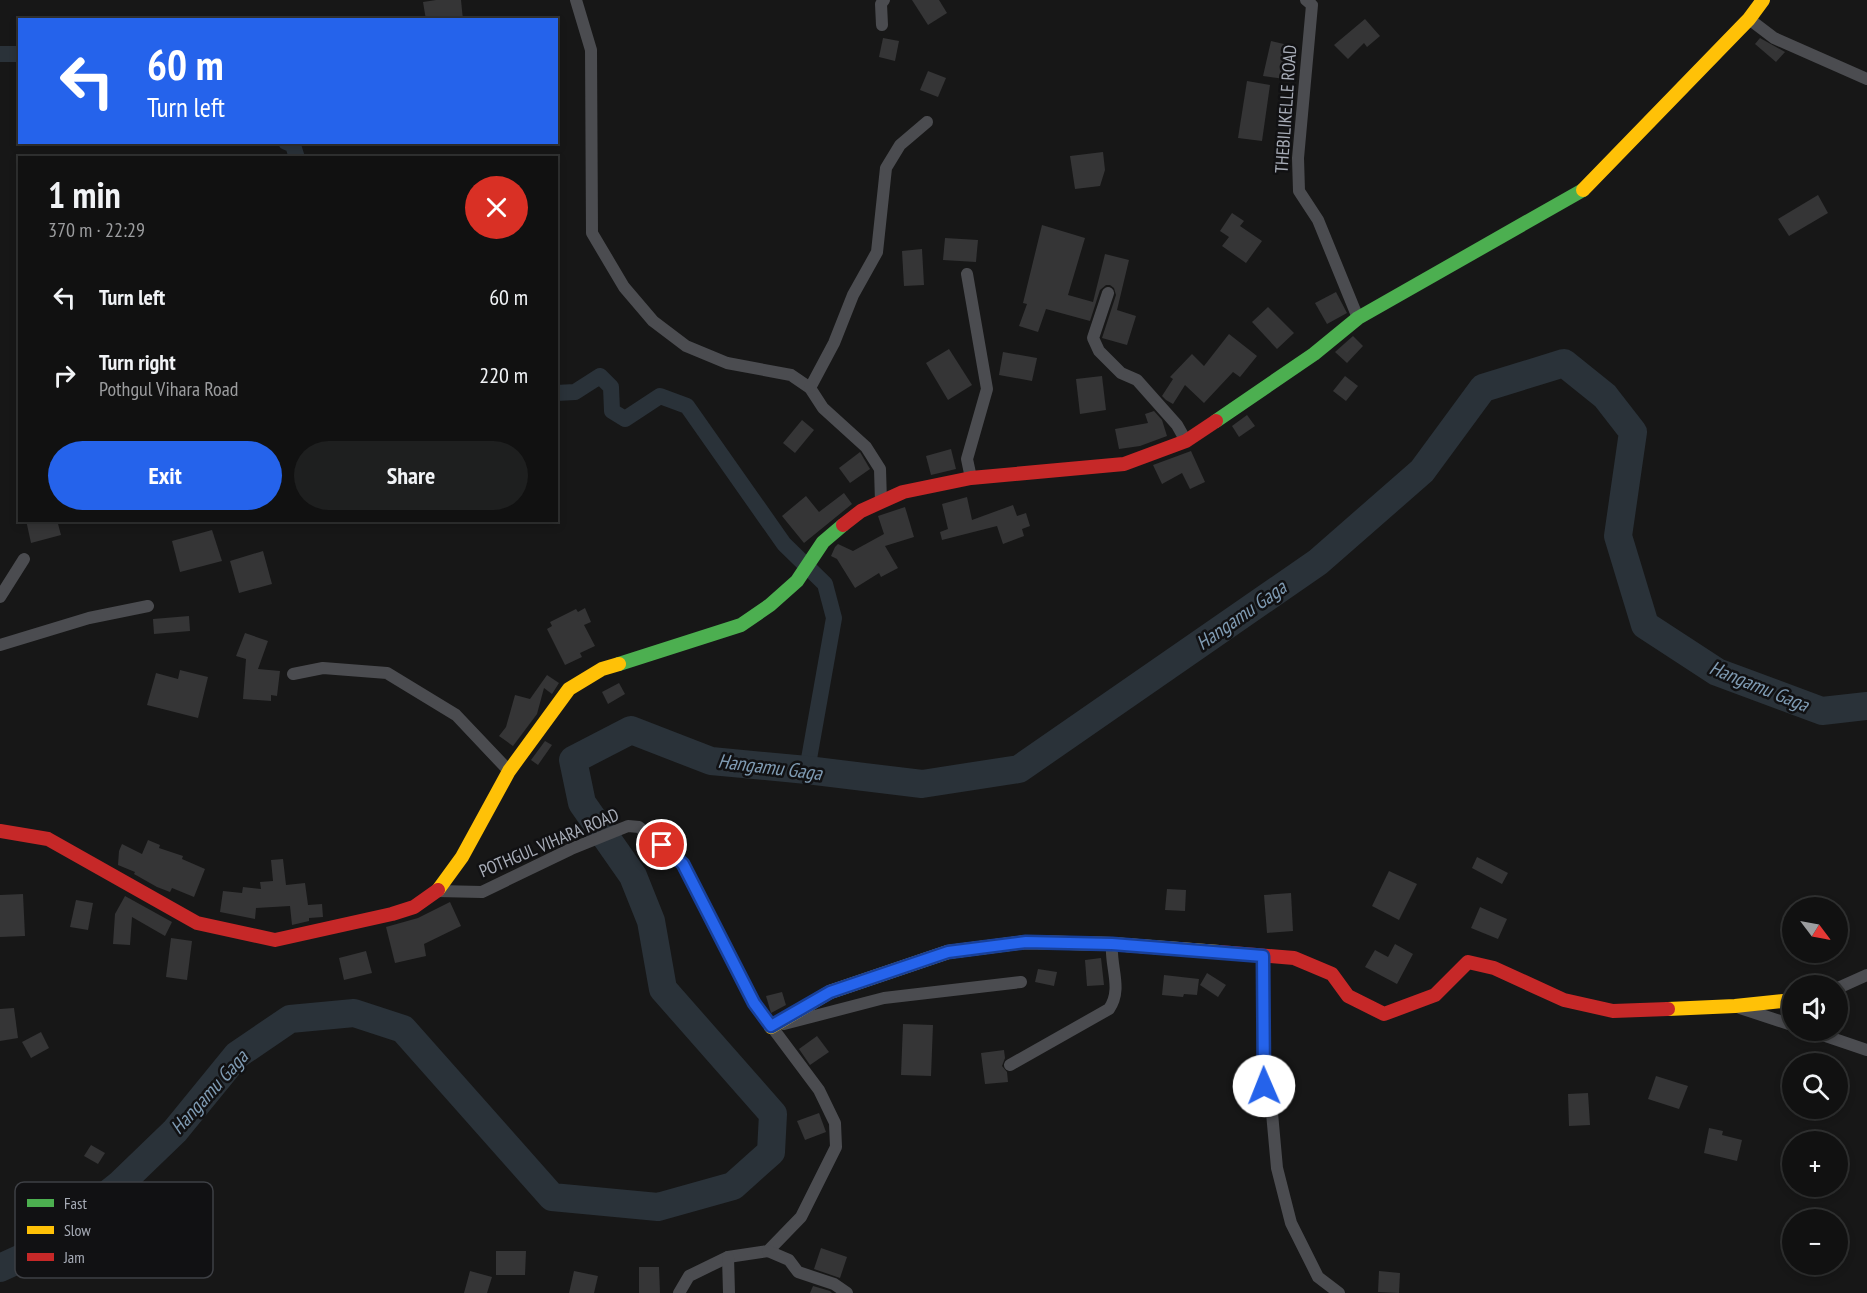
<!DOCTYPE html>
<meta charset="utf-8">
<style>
:root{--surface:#111;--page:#1e1f1f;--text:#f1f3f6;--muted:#9c9d9f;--line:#303131;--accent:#2563eb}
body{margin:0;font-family:"PT Sans Narrow",sans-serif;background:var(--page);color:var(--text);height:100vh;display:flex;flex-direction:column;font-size:22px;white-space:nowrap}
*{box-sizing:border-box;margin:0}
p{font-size:20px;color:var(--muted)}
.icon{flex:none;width:33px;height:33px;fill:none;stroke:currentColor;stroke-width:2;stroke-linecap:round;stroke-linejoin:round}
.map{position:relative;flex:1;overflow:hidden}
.side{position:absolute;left:18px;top:156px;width:540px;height:366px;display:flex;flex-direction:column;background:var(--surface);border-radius:0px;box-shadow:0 3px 9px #0003,0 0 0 2px var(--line)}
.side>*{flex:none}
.top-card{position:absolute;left:18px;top:18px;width:540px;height:126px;border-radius:0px;box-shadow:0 3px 9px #0003,0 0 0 2px var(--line);background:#2563eb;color:#fff;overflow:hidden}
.needle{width:39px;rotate:122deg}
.controls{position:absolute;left:1782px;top:897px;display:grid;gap:12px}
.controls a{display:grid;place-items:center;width:66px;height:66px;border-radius:50%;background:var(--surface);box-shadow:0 3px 9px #0003,0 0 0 2px var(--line);font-size:30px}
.pin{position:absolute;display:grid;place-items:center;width:51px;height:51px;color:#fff;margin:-26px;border:3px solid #fff;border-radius:50%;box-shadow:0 2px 6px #0007}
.me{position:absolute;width:66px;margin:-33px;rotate:359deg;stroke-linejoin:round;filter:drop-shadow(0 0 4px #0008)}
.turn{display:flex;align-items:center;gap:21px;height:126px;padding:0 30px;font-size:27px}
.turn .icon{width:78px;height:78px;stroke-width:2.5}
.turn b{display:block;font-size:42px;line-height:51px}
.round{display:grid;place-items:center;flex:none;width:63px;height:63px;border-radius:32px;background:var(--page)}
.head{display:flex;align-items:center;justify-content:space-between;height:102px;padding:0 30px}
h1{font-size:36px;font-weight:700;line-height:45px}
.cta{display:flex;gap:12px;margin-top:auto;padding:12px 30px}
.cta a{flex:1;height:69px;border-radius:36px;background:var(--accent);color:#fff;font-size:24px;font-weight:700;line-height:69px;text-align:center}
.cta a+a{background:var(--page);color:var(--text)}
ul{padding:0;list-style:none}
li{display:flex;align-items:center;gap:18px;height:78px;padding:0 30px}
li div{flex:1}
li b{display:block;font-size:22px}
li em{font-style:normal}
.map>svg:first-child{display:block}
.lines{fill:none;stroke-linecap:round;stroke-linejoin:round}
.canal{stroke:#2a3239;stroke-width:16}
.river{stroke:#2a3239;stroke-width:28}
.building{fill:#353536}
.street{stroke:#4b4c50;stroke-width:12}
.fast{stroke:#4caf50;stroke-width:14}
.slow{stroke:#ffc107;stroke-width:14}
.jam{stroke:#c62828;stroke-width:14}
.route-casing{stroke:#184099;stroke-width:15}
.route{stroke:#2563eb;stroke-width:10}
.labels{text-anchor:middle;stroke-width:5;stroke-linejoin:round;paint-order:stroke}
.street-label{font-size:18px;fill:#a8adb8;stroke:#111113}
.water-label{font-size:20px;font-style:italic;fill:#7f9bb3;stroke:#111113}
.key{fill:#111113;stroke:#3e4045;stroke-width:1.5}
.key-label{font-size:16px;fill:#a8adb8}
</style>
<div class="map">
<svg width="1867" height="1293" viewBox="0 0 1867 1293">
<rect width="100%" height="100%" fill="#171717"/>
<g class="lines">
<g class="canal">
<path d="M 0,54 L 20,54"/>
<path d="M 286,142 L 293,145 L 297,158"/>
<path d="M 556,393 L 575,392 L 600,376 L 611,387 L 612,411 L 625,419 L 660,396 L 687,406 L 784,544 L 825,584 L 834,618 L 807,770"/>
</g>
<path class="river" d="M 0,1268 L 35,1252 L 119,1185 L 175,1131 L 237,1055 L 290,1019 L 354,1013 L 403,1029 L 552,1197 L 658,1207 L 733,1186 L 771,1152 L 773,1114 L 663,989 L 651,921 L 633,876 L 582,803 L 573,760 L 631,730 L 711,761 L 807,770 L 922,784 L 1019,769 L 1318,562 L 1422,471 L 1483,388 L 1564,363 L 1605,396 L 1633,432 L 1618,536 L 1645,625 L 1717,672 L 1822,711 L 1867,706"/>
</g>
<g class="building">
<path d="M 436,0 L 461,0 L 463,20 L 426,20 L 423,2 Z"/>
<path d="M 912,0 L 939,0 L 947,13 L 928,25 Z"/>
<path d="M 1365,19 L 1380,36 L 1367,47 L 1364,43 L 1348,59 L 1334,45 Z"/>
<path d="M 883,38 L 899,41 L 895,61 L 879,57 Z"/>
<path d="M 1760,38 L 1785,52 L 1776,62 L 1755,44 Z"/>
<path d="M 1271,41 L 1288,45 L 1285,58 L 1296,60 L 1292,80 L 1263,76 Z"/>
<path d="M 928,71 L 946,78 L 938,97 L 920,90 Z"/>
<path d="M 1247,81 L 1270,85 L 1262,141 L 1238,138 Z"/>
<path d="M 1103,152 L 1105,170 L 1100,186 L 1075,189 L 1070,156 Z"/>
<path d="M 1818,195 L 1828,213 L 1789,236 L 1778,219 Z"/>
<path d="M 1232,213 L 1244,221 L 1240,226 L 1262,241 L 1246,263 L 1222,246 L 1229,237 L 1220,231 Z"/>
<path d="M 1042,225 L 1085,238 L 1068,295 L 1093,302 L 1105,254 L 1129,260 L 1117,310 L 1136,316 L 1127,345 L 1102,338 L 1116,295 L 1114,288 L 1110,285 L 1106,285 L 1100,290 L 1090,321 L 1046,309 L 1038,332 L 1019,326 L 1027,304 L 1023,303 Z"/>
<path d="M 945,238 L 978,240 L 976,262 L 943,260 Z"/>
<path d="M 922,249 L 924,285 L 904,286 L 902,251 Z"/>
<path d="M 1336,292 L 1347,313 L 1327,324 L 1315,303 Z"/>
<path d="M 1268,307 L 1294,333 L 1277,349 L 1252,322 Z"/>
<path d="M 1229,334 L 1257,356 L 1240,377 L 1233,372 L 1204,403 L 1185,385 L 1173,404 L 1166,400 L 1162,396 L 1173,379 L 1170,377 L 1192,354 L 1204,366 Z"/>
<path d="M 1353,336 L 1363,346 L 1347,363 L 1335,352 Z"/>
<path d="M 949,349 L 972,385 L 948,400 L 926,363 Z"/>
<path d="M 1003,352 L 1037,358 L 1032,381 L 999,375 Z"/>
<path d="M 1102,376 L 1106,410 L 1080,414 L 1076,379 Z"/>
<path d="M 1345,376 L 1358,386 L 1346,401 L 1333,391 Z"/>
<path d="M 1154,411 L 1162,420 L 1167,436 L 1140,446 L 1119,449 L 1115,429 L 1148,423 L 1145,414 Z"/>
<path d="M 1247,415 L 1255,426 L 1239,437 L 1232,426 Z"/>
<path d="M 802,420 L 814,430 L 795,453 L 783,443 Z"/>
<path d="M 951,449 L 956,469 L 931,475 L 926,456 Z"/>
<path d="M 1191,451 L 1205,482 L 1190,489 L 1182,473 L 1162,484 L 1153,465 Z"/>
<path d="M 860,452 L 870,469 L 850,483 L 839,468 Z"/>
<path d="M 844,493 L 852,504 L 804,543 L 782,516 L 806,496 L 819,512 Z"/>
<path d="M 967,497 L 972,520 L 1013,505 L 1017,516 L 1026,513 L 1030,526 L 1022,529 L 1024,536 L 1003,544 L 997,526 L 942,540 L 940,532 L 948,529 L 942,504 Z"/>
<path d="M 905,507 L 914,537 L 885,546 L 898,568 L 881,577 L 879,573 L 855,588 L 837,559 L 831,556 L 835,547 L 838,544 L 853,551 L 884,534 L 878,516 Z"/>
<path d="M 26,520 L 57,520 L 61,535 L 31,543 Z"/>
<path d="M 212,530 L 222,561 L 180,572 L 172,541 Z"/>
<path d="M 263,551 L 272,584 L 239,593 L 230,561 Z"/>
<path d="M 585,608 L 591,622 L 584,625 L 595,646 L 580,653 L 582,657 L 565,665 L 547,629 L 552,626 L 550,622 L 576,609 L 578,612 Z"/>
<path d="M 189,616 L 190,631 L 154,634 L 153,619 Z"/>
<path d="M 245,633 L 268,641 L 258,669 L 280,671 L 277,696 L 271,695 L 271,701 L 243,699 L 246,659 L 236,656 Z"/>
<path d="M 180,670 L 208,677 L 198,718 L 147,705 L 156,673 L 178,679 Z"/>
<path d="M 547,675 L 559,683 L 552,694 L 544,688 L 537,714 L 513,746 L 499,736 L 506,727 L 515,695 L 530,699 Z"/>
<path d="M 619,683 L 625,694 L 608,704 L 602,692 Z"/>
<path d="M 545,741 L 552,745 L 538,765 L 531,760 Z"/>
<path d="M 148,840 L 160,845 L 159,848 L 183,856 L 182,859 L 205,869 L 194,897 L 172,888 L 170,892 L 157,887 L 134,874 L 135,872 L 118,865 L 119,851 L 122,844 L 142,854 Z"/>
<path d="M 1477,857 L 1508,873 L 1502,884 L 1472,868 Z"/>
<path d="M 283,859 L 286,885 L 305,883 L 308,905 L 322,904 L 323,917 L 309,918 L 309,921 L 292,925 L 290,906 L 256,908 L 255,919 L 220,912 L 223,891 L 242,893 L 243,887 L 261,889 L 260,882 L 273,881 L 271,860 Z"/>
<path d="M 1389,871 L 1417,884 L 1399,920 L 1372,906 Z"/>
<path d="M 1167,889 L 1186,890 L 1185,911 L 1165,910 Z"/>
<path d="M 1291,893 L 1293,931 L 1267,933 L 1264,895 Z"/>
<path d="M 23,894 L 25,936 L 0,937 L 0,895 Z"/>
<path d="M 125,896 L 172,922 L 165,936 L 132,917 L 130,945 L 113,944 L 115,914 Z"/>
<path d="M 76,900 L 93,903 L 88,930 L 70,927 Z"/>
<path d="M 450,902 L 461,926 L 424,944 L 426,956 L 395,963 L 386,927 L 418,918 Z"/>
<path d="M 1480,907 L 1507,919 L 1498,939 L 1471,928 Z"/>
<path d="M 171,938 L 192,941 L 187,980 L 166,977 Z"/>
<path d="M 1395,944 L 1413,954 L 1397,984 L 1365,967 L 1375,950 L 1388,957 Z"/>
<path d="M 366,951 L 372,973 L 344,980 L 339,958 Z"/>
<path d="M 1101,958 L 1104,985 L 1087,986 L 1085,960 Z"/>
<path d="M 1038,969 L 1057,972 L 1054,986 L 1035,982 Z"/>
<path d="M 1207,973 L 1226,985 L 1218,997 L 1200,985 Z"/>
<path d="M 1164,975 L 1199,979 L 1197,995 L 1184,994 L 1183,997 L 1162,995 Z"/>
<path d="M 782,992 L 786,1005 L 771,1013 L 766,996 Z"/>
<path d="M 14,1008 L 18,1038 L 0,1041 L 0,1009 Z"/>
<path d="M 903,1024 L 933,1025 L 931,1076 L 901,1075 Z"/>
<path d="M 41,1032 L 49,1048 L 31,1058 L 22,1042 Z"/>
<path d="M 817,1036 L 829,1052 L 810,1065 L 799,1049 Z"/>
<path d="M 1004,1050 L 1005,1058 L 1002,1066 L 1007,1072 L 1008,1082 L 985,1084 L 981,1053 Z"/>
<path d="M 1656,1076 L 1688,1086 L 1679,1109 L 1648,1099 Z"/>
<path d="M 1588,1093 L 1590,1125 L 1569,1126 L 1568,1094 Z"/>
<path d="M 819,1113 L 826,1132 L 805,1140 L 797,1121 Z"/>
<path d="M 1709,1128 L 1723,1131 L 1722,1135 L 1742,1140 L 1737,1161 L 1704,1153 Z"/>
<path d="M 91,1145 L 105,1153 L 98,1164 L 84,1156 Z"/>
<path d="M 821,1248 L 847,1257 L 840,1278 L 814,1269 Z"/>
<path d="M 496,1251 L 526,1251 L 525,1275 L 496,1275 Z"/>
<path d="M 639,1267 L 659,1267 L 660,1293 L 639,1293 Z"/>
<path d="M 470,1271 L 492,1277 L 487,1293 L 464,1293 Z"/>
<path d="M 574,1271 L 598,1276 L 594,1293 L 569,1293 Z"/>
<path d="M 1379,1271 L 1400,1273 L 1399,1293 L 1378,1292 Z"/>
<path d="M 813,1286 L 830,1291 L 832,1293 L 810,1293 Z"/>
</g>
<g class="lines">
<g class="street">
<path d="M 576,0 L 591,50 L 592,233 L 624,287 L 653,321 L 686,346 L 727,363 L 791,375 L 810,388 L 823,408 L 866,447 L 880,469 L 881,502"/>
<path d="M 1306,0 L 1312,5 L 1298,158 L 1299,191 L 1318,220 L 1358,318"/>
<path d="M 1749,19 L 1774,38 L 1867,79"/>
<path d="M 882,25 L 881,4 L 884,0"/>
<path d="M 967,274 L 987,389 L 967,459 L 971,478"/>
<path d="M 1108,293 L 1093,338 L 1099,351 L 1121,373 L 1137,380 L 1177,425 L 1186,441"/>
<path d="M 810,388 L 834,343 L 853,295 L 877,252 L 886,168 L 900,145 L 927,122"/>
<path d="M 0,597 L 24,559"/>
<path d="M 0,645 L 89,618 L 148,606"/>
<path d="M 293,674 L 323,668 L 387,673 L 456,715 L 509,771"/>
<path d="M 437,891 L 482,892 L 571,849 L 628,826 L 639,827 L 683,864 L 754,1003 L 819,1090 L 835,1123 L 836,1147 L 801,1217 L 768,1251 L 728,1257 L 689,1276 L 679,1293"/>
<path d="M 1263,956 L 1264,1086 L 1272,1113 L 1277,1168 L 1291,1223 L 1318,1277 L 1339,1293"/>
<path d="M 1838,988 L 1867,975"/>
<path d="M 1740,1008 L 1792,1025"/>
<path d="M 784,1024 L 884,998 L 1021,982"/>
<path d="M 1808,1030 L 1867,1050"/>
<path d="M 1010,1065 L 1109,1009 C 1123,989 1110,967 1112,944"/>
<path d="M 768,1251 L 789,1260 L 798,1272 L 834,1284 L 847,1293"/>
<path d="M 728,1257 L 729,1293"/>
</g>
<g class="fast">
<path d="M 1216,421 L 1314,354 L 1358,318 L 1583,190"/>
<path d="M 619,664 L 741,625 L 770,605 L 797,581 L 823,542 L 843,525"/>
</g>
<g class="slow">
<path d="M 1583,190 L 1749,19 L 1763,0"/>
<path d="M 438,890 L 462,857 L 509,771 L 569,689 L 602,669 L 619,664"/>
<path d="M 1668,1009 L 1735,1006 L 1792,1000"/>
<path d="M 771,1027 L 830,992 L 948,952 L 1026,942 L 1112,944 L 1219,952"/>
</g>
<g class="jam">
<path d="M 843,525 L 861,511 L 903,492 L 971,478 L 1124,464 L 1186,441 L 1216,421"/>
<path d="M 0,831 L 48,839 L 197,923 L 275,940 L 392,914 L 414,907 L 438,890"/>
<path d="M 1219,952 L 1294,958 L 1332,974 L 1348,996 L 1384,1014 L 1435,995 L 1468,962 L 1494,968 L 1564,1000 L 1613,1011 L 1668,1009"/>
</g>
</g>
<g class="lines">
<defs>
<path id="route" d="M 662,845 L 683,864 L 754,1003 L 771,1026 L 830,992 L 948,952 L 1026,942 L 1112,944 L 1263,956 L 1264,1086"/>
</defs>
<use href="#route" class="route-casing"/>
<use href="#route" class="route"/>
</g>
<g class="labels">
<g class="street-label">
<text transform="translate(1286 109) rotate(-86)" y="6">THEBILIKELLE ROAD</text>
<text transform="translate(549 843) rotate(-23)" y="6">POTHGUL VIHARA ROAD</text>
</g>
<g class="water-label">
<text transform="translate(1241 615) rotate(-35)" y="7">Hangamu Gaga</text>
<text transform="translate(1759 686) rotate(22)" y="7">Hangamu Gaga</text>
<text transform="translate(770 767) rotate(7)" y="7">Hangamu Gaga</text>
<text transform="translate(209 1092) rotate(-48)" y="7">Hangamu Gaga</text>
</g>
</g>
<rect x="15" y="1182" width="198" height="96" rx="9" class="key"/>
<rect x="27" y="1199" width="27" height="8" fill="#4caf50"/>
<rect x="27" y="1226" width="27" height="8" fill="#ffc107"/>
<rect x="27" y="1253" width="27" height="8" fill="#c62828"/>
<g class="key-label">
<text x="64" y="1209">Fast</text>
<text x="64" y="1236">Slow</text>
<text x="64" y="1263">Jam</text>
</g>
</svg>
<div class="controls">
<a><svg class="needle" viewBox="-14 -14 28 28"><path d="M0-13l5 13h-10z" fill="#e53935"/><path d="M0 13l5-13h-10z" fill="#9c9d9f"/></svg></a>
<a><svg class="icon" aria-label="sound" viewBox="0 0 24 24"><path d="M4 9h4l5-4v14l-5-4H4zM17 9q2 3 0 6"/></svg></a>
<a><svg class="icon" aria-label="search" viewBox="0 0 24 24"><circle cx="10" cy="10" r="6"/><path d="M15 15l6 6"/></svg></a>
<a>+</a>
<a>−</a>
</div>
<div class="pin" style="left:662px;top:845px;background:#d93025"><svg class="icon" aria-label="arrive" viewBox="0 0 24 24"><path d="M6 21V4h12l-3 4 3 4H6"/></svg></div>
<svg class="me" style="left:1264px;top:1086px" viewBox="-20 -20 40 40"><circle r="19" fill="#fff"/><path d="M0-13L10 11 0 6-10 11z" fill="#2563eb"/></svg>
<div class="top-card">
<div class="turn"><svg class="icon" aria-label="left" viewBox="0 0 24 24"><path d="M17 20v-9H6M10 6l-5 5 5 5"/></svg><div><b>60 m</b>Turn left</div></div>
</div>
<section class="side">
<div class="head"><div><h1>1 min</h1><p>370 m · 22:29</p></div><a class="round" style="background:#d93025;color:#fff"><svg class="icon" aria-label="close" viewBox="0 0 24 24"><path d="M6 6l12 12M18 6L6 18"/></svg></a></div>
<ul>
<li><svg class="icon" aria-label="left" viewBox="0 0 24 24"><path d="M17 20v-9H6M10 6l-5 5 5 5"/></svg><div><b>Turn left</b></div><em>60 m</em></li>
<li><svg class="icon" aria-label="right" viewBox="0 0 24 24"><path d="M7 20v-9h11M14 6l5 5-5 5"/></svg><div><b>Turn right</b><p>Pothgul Vihara Road</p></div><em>220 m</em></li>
</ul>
<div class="cta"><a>Exit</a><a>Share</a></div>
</section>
</div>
